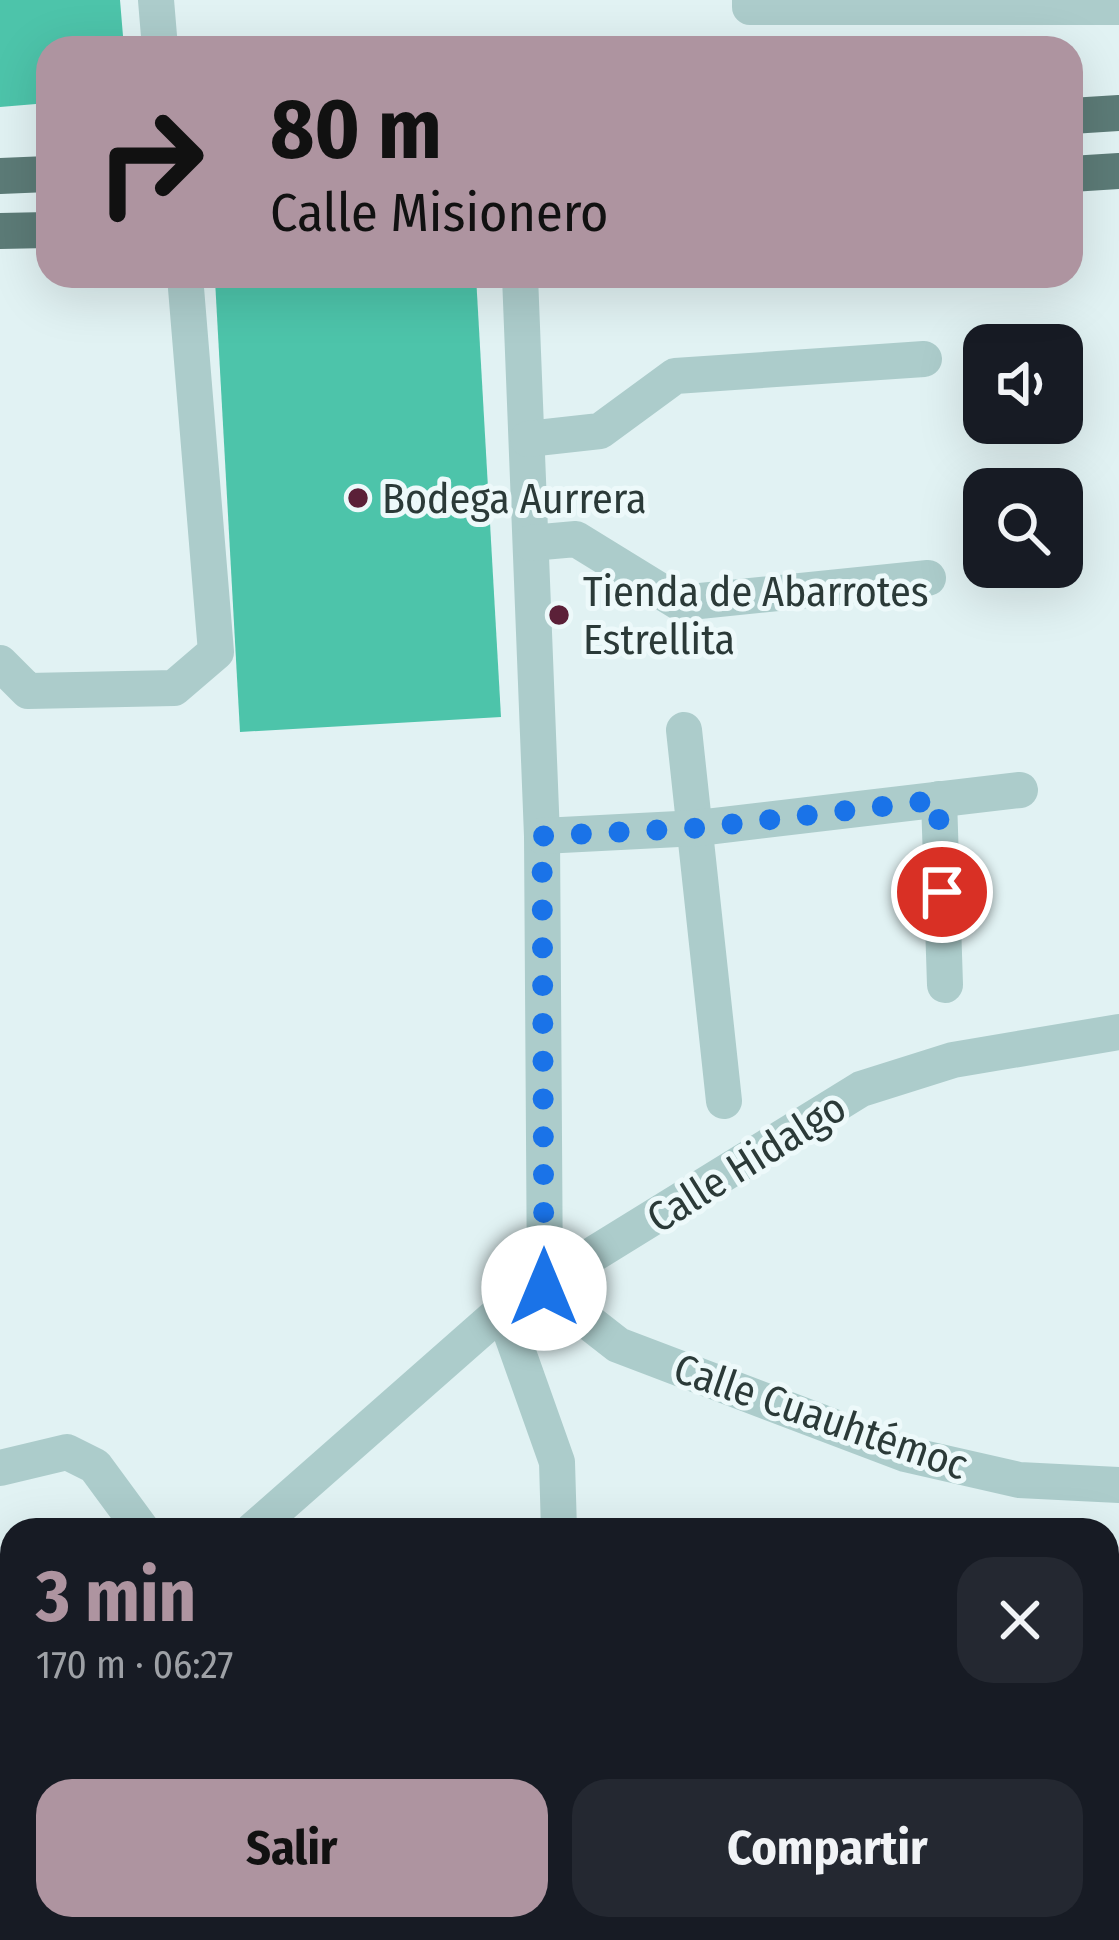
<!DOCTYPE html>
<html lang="es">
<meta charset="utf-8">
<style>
:root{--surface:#171b24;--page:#242831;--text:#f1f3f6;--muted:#9ea1a6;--accent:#ae94a0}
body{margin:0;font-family:"Fira Sans Condensed",sans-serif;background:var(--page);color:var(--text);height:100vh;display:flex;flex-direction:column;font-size:45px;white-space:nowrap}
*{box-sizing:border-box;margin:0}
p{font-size:39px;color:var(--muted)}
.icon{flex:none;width:66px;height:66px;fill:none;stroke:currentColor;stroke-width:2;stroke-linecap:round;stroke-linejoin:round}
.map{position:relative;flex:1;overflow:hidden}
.drawer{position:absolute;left:0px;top:1518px;width:1119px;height:423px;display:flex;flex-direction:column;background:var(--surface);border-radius:36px 36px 0 0;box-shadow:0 12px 48px #0002}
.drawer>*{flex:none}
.banner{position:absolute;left:36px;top:36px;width:1047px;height:252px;border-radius:36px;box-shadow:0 12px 48px #0002;background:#ae94a0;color:#111;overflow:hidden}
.controls{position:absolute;left:963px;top:324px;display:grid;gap:24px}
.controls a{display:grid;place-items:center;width:120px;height:120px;border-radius:24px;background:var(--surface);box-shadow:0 12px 48px #0002;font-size:60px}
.pin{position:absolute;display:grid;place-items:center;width:102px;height:102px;color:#fff;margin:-51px;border:6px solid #fff;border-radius:50%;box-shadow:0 3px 12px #0007}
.me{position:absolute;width:132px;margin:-66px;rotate:0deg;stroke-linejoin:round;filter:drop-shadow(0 0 9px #0008)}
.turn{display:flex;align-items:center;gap:42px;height:252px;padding:0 36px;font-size:54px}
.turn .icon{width:156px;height:156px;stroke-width:2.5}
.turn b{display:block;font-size:84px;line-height:102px}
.round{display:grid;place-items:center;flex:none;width:126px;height:126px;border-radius:36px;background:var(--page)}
.overview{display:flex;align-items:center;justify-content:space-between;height:204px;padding:0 36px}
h1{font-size:72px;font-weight:700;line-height:90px;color:var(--accent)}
.cta{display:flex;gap:24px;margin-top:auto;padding:24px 36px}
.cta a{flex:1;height:138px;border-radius:36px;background:var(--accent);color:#111;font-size:48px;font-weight:700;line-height:138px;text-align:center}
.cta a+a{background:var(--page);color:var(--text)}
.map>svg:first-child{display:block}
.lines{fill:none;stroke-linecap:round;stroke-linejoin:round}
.river{stroke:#b08094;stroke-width:63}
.building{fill:#4dc4aa}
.minor{stroke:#accccb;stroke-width:36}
.major{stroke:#5c7b77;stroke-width:36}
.route{stroke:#1a73e8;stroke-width:21;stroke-dasharray:0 37.8}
.poi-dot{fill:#5b2038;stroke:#edf9fa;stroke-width:4.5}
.labels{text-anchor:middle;stroke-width:10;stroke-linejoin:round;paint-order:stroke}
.poi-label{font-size:42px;fill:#2b3a38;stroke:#edf9fa;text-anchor:start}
.street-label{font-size:42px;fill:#2b3a38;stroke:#edf9fa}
</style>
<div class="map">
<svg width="1119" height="1940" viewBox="0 0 1119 1940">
<rect width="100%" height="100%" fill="#e1f2f3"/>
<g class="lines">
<g class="river">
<path d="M 0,1720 L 12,1731"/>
<path d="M 206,1929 L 214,1940"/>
<path d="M 376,1940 L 379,1935 L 470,1934 L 481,1940"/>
<path d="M 1105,1940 L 1119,1930"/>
</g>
</g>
<g class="building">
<path d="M 0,0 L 120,0 L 124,48 L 48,48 L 48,103 L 0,107 Z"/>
<path d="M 278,276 L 476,276 L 501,717 L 240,732 L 215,280 Z"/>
</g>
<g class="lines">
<g class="minor">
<path d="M 156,0 L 160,48"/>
<path d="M 750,0 L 750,7 L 1119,7"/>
<path d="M 520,276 L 542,836 L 545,1288"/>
<path d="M 528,439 L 600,431 L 675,376 L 924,359"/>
<path d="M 531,543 L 576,539 L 680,603 L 928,578"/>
<path d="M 0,663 L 28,691 L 174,688 L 216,652 L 185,276"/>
<path d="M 684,730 L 724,1101"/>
<path d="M 939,799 L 945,985"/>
<path d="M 542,836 L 698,828 L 1020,790"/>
<path d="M 545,1288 L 618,1345 L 905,1454 L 1019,1480 L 1119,1485"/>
<path d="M 503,1310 L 557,1462 L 559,1530"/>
<path d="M 0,1468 L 67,1452 L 95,1466 L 142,1530"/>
<path d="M 253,1530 L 503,1310 L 861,1089 L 953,1060 L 1119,1032"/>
<path d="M 0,1769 L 12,1757"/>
<path d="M 1107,1853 L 1119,1853"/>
</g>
<g class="major">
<path d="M 1071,116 L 1119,113"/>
<path d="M 1071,174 L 1119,171"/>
<path d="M 0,176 L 48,174"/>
<path d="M 0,231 L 48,230"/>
</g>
</g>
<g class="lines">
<path class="route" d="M 544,1288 L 542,836 L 698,828 L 938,800 L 942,892"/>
</g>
<g class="poi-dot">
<circle cx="358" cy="498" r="12"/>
<circle cx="559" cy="615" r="12"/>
</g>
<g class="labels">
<g class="poi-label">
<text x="382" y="513">Bodega Aurrera</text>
<text x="583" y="606">Tienda de Abarrotes<tspan x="583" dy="48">Estrellita</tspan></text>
</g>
<g class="street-label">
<text transform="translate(746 1162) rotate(-32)" y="15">Calle Hidalgo</text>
<text transform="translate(821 1416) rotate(19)" y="15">Calle Cuauhtémoc</text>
</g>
</g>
</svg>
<div class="controls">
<a><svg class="icon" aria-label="sound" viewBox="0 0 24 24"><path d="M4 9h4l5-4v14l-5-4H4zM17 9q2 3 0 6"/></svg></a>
<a><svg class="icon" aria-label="search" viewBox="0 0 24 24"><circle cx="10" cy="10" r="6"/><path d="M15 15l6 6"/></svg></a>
</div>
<div class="pin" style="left:942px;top:892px;background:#d93025"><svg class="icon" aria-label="arrive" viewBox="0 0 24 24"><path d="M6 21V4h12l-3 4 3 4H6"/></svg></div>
<svg class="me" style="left:544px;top:1288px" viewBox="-20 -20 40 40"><circle r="19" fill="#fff"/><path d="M0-13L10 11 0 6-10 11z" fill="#1a73e8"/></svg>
<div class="banner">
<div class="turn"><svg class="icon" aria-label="right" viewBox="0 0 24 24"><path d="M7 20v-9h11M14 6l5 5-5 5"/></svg><div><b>80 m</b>Calle Misionero</div></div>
</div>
<section class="drawer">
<div class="overview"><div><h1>3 min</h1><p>170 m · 06:27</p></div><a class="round"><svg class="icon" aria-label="close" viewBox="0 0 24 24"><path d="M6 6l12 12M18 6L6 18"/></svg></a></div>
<div class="cta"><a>Salir</a><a>Compartir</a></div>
</section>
</div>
